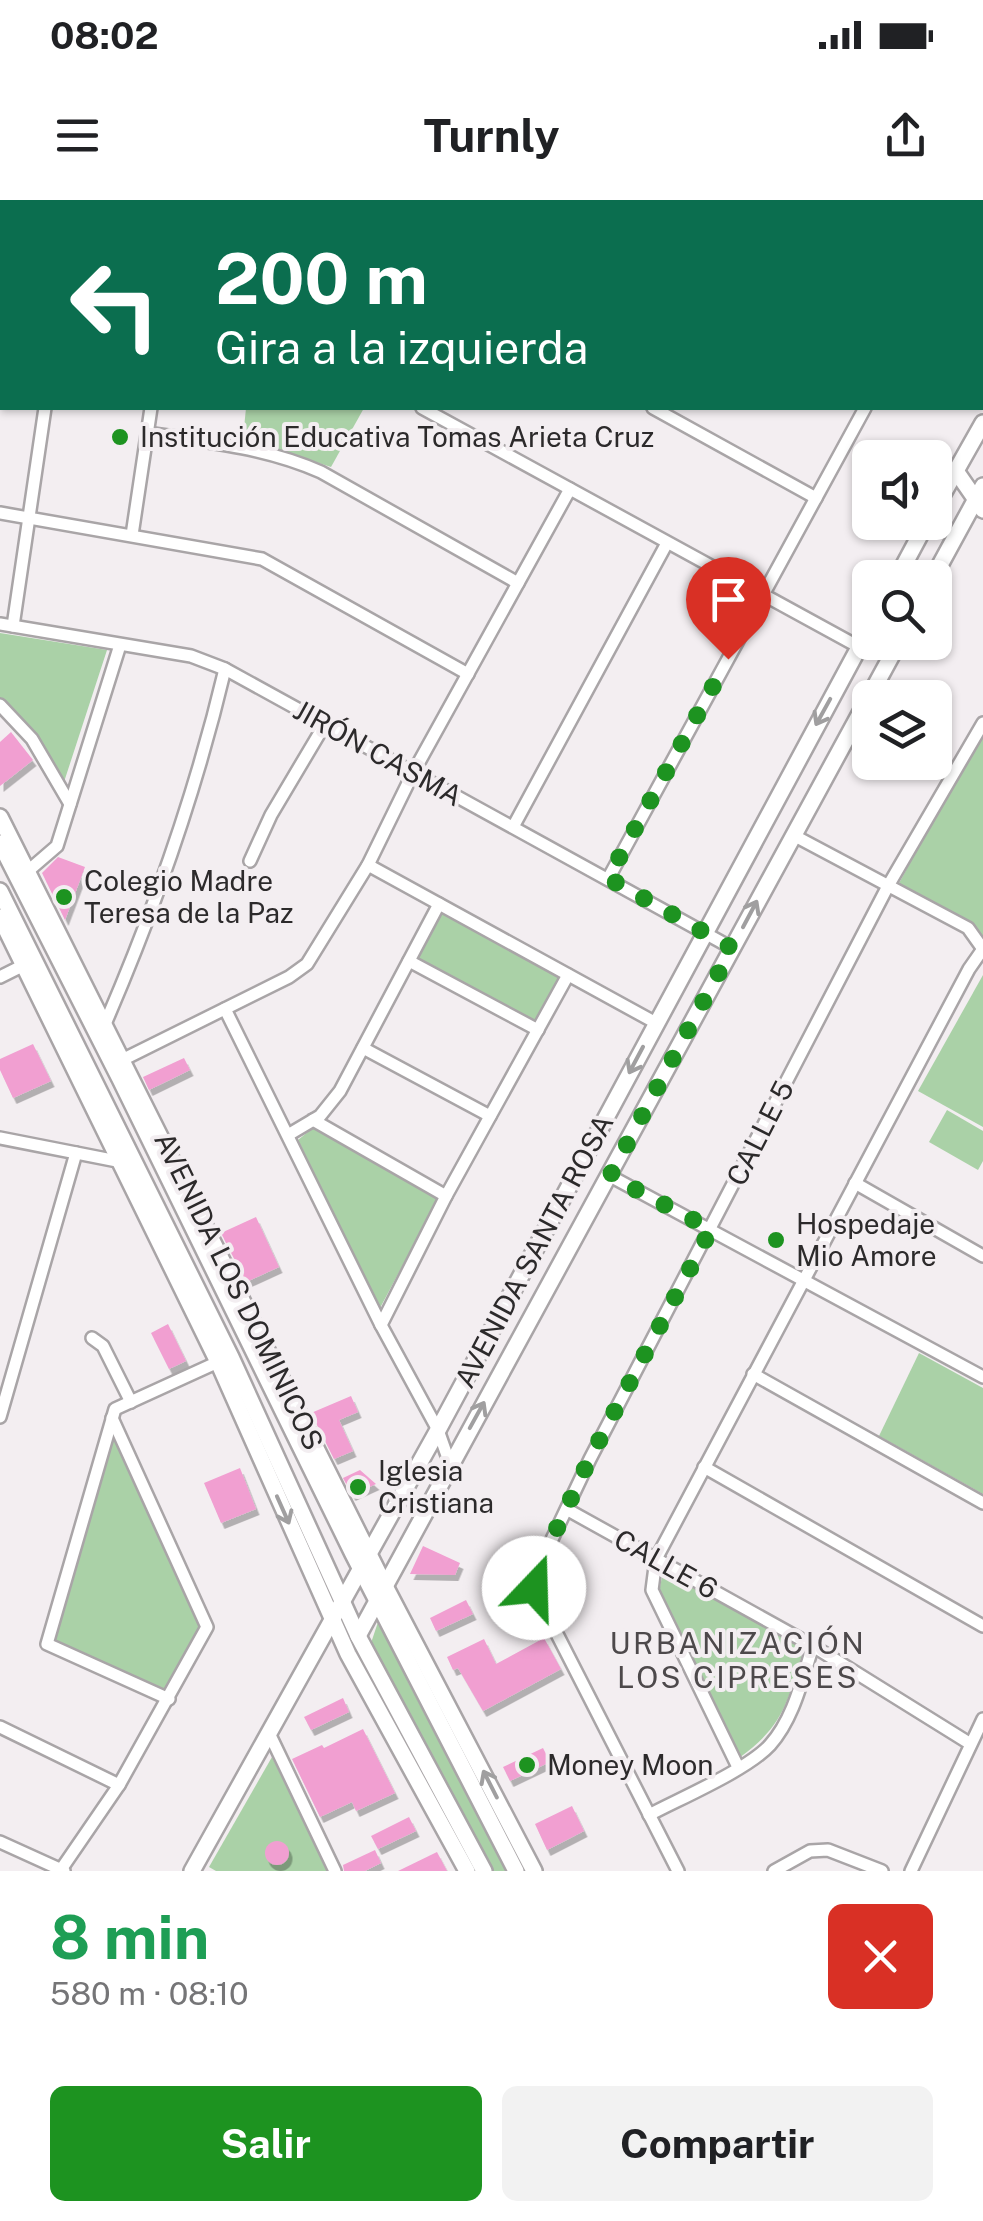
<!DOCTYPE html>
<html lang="es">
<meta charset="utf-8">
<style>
:root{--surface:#fff;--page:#f2f2f2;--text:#202124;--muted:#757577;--accent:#1d9320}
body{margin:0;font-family:"Public Sans",sans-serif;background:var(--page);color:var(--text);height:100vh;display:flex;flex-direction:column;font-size:38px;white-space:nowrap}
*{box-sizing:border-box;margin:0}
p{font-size:32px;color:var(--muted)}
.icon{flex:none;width:55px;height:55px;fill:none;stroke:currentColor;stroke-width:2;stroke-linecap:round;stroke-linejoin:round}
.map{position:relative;height:1671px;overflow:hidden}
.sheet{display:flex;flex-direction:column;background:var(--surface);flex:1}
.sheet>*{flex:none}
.top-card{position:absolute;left:0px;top:0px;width:985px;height:210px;box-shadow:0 2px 8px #0004;background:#0b6e4f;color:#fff;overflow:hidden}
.controls{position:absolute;left:852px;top:240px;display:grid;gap:20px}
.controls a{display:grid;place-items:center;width:100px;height:100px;border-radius:15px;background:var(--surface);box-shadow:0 2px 8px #0004;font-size:50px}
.pin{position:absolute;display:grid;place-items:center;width:85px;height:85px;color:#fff;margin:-102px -42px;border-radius:50% 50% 50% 0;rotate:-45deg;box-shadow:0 0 10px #0007}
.pin .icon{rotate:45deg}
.me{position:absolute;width:110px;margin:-55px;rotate:21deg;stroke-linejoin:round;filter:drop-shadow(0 0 8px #0008)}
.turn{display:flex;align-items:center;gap:35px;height:210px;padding:0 50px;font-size:45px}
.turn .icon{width:130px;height:130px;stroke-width:2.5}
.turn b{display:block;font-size:70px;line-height:85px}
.round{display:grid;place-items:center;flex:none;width:105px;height:105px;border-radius:15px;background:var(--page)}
.head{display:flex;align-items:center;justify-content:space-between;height:170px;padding:0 50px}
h1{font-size:60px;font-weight:700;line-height:75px;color:#1e9e55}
.cta{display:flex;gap:20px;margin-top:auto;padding:20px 50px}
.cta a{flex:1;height:115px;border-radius:15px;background:var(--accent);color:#fff;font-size:40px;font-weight:700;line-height:115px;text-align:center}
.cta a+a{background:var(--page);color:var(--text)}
.status{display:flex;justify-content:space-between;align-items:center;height:70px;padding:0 50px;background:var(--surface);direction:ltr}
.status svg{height:28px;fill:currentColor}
header{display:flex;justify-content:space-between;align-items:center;height:130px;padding:0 50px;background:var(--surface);font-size:45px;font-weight:700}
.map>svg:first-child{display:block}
.green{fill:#aad1a7}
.building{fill:#f19fd1;filter:url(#shadow)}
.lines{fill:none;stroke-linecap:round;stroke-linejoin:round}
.street-casing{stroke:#a9a5a7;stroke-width:16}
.secondary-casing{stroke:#a9a5a7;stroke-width:20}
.street{stroke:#fff;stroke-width:11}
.secondary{stroke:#fff;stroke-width:15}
.oneway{stroke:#a09fa0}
.route{stroke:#1d9320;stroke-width:18;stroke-dasharray:0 32.4}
.poi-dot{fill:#1d9320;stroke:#f3eef1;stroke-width:4}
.labels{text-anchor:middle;stroke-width:8;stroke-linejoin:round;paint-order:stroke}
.poi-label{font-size:28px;fill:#2c2a2b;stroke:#f3eef1;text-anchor:start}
.street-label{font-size:28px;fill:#2c2a2b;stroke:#f3eef1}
.neighbourhood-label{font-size:30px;letter-spacing:2.5px;fill:#4d494b;stroke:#f3eef1}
</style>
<div class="status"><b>08:02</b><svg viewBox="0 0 49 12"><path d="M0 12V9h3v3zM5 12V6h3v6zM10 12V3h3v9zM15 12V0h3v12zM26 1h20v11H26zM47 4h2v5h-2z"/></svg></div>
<header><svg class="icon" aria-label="menu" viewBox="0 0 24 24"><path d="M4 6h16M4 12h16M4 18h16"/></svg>Turnly<svg class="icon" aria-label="share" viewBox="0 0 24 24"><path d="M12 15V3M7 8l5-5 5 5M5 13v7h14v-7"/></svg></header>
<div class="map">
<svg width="983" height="1671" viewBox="0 0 983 1671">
<defs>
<filter id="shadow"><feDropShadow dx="3.5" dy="6" stdDeviation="0" flood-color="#0004"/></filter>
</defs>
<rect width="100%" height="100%" fill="#f3eef1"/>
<g class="green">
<path d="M 246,208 L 364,208 L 331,267 L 243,238 Z"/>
<path d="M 0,433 L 107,450 L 64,582 L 36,536 L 0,498 Z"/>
<path d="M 979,534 L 983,539 L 983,743 L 897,687 Z"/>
<path d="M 442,712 L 560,778 L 535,823 L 418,758 Z"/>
<path d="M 983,775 L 983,927 L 918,891 Z"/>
<path d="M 947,910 L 983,931 L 983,961 L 978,970 L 929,942 Z"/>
<path d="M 314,927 L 438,999 L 380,1108 L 298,940 Z"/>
<path d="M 919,1153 L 983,1188 L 983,1294 L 879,1236 Z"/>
<path d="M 114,1236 L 202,1426 L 166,1492 L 53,1442 Z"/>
<path d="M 663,1372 L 804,1448 C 788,1500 785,1525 739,1558 L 659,1392 Z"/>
<path d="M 379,1419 L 390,1436 L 408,1482 L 507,1671 L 490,1671 L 371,1443 Z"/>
<path d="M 272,1557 L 328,1671 L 216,1671 L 209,1667 Z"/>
</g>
<g class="building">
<path d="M 11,532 L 33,560 L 0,586 L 0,542 Z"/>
<path d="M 58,657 L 85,667 L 65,720 L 42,673 Z"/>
<path d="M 33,844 L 51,881 L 13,898 L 0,870 L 0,859 Z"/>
<path d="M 184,858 L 190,870 L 149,890 L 143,877 Z"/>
<path d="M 256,1017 L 279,1067 L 246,1082 L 221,1033 Z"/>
<path d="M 168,1124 L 186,1161 L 169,1169 L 151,1133 Z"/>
<path d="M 351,1196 L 358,1212 L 339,1220 L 353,1251 L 334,1259 L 311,1213 Z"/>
<path d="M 240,1268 L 256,1309 L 221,1323 L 204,1283 Z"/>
<path d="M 360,1270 L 376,1284 L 352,1295 L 343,1278 Z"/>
<path d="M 423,1346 L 460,1363 L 455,1375 L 410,1374 Z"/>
<path d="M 466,1400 L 473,1414 L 436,1431 L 430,1418 Z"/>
<path d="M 544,1438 L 561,1469 L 483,1511 L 458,1468 L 453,1470 L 447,1457 L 484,1439 L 496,1464 Z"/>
<path d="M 343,1498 L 349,1512 L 311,1530 L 304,1517 Z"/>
<path d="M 363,1529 L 395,1593 L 356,1611 L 352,1602 L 320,1617 L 292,1559 L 322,1545 L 324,1548 Z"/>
<path d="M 543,1548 L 550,1562 L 510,1581 L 503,1567 Z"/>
<path d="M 572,1606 L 584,1631 L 547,1650 L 535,1624 Z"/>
<path d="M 409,1617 L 416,1631 L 378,1649 L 371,1636 Z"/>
<circle cx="277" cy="1653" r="12"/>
<path d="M 375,1650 L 381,1663 L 365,1671 L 344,1671 L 343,1665 Z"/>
<path d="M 437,1652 L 447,1671 L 398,1671 Z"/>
</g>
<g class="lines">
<defs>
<g id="street">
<path d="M 500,0 L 505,2"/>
<path d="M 78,2 L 78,0"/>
<path d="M 367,2 L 368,0"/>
<path d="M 464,2 L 465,0"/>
<path d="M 631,2 L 632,0"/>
<path d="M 756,2 L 757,0"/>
<path d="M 978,2 L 979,0"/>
<path d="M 0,42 L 2,43"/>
<path d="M 982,147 L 983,147"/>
<path d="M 422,208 L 859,447"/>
<path d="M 653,208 L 816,298"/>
<path d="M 147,233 C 207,242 265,247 321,272 L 518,383"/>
<path d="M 0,313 L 262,359 L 468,474"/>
<path d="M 132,335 L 151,208"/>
<path d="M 0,424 L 191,456 L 225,469 L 732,748"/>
<path d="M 13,426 L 45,208"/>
<path d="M 0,505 L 32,539 L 70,604"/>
<path d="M 513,627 L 667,343"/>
<path d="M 793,635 L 968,728 L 983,749"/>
<path d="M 250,661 L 271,615 L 325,524"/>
<path d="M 368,665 L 656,823"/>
<path d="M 28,671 L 57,646 L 120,445"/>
<path d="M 608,679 L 865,208"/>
<path d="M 409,761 L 538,830"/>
<path d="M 0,777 L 24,765"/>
<path d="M 225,809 L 381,1125 L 438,1230 L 450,1264"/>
<path d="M 105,824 C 153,713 197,587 225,469"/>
<path d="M 363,848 L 490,916"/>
<path d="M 124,859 L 289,777 L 307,764 L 368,665 L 413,573 L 570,289"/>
<path d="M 313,920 L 446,996"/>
<path d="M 288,935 L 320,916 L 340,891 L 439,704"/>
<path d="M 0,938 L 122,962"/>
<path d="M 610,976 L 983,1177"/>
<path d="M 855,983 L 983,1056"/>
<path d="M 381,1125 L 446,996 L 568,775"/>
<path d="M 92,1138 L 103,1146 L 131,1202"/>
<path d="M 753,1174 L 983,1303"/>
<path d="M 0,1217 L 76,953"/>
<path d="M 704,1267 L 983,1426"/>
<path d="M 568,1310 L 813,1446 L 969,1543"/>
<path d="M 169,1499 L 47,1444 L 115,1209 L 218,1162"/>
<path d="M 0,1527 L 119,1585"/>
<path d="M 269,1533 L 335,1671"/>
<path d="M 738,1567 L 652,1390 L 656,1359 L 969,769 L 983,749"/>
<path d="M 649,1615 C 681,1598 747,1570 770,1545 C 794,1518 802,1479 813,1446"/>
<path d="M 0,1642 L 64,1671"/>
<path d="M 60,1671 L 119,1585 L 207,1427 L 112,1218"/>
<path d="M 678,1671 L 534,1389 L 537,1371 L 590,1259 L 888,686 L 983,523"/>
<path d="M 774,1671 L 810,1651 L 828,1650 L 882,1671"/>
<path d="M 911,1671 L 983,1519"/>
</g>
<g id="secondary">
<path d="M 956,271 L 983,310"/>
<path d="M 935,308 L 983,223"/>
<path d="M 897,378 L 927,322"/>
<path d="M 933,378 L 983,286"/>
<path d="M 0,617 L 385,1386 L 534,1671"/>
<path d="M 0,643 L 120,879 L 353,1354 L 516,1671"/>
<path d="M 0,691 L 231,1157 L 358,1436 L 484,1671"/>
<path d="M 0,717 L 218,1162 L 348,1454 L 467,1671"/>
<path d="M 358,1436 L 899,442"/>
<path d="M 192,1671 L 438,1230 L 870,427"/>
</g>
</defs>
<use href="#street" class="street-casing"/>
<use href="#secondary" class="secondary-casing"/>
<use href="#street" class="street"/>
<use href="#secondary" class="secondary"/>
</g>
<defs><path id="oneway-shaft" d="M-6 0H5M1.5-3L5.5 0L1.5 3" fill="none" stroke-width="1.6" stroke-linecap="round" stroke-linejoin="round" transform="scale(2.5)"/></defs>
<g class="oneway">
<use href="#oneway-shaft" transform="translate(823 512) rotate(119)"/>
<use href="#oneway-shaft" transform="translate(750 714) rotate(-62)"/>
<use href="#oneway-shaft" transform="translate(636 860) rotate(118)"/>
<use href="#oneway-shaft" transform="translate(477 1215) rotate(-61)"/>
<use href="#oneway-shaft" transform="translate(283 1310) rotate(66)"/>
<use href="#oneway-shaft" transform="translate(490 1584) rotate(-117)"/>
</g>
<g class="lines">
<path class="route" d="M 534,1388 L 537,1371 L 590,1258 L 711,1029 L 610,976 L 732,748 L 608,678 L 728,459"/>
</g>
<g class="poi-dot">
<circle cx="120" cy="237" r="10"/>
<circle cx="64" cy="697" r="10"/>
<circle cx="776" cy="1040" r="10"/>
<circle cx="358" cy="1287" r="10"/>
<circle cx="527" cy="1565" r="10"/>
</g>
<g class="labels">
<g class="poi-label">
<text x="140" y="247">Institución Educativa Tomas Arieta Cruz</text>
<text x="84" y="691">Colegio Madre<tspan x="84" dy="32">Teresa de la Paz</tspan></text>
<text x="796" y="1034">Hospedaje<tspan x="796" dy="32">Mio Amore</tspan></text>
<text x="378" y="1281">Iglesia<tspan x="378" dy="32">Cristiana</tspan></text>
<text x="547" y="1575">Money Moon</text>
</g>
<g class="street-label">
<text transform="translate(378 553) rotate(29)" y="10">JIRÓN CASMA</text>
<text transform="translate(760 933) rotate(-63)" y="10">CALLE 5</text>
<text transform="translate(534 1051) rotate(-62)" y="10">AVENIDA SANTA ROSA</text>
<text transform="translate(239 1091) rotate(64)" y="10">AVENIDA LOS DOMINICOS</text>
<text transform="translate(666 1364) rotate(29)" y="10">CALLE 6</text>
</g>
<g class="neighbourhood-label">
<text x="738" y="1454">URBANIZACIÓN<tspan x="738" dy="34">LOS CIPRESES</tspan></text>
</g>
</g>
</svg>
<div class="controls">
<a><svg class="icon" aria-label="sound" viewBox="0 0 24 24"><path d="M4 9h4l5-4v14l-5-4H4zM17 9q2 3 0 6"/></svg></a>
<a><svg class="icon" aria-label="search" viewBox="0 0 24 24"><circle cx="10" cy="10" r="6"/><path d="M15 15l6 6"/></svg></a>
<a><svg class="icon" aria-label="layers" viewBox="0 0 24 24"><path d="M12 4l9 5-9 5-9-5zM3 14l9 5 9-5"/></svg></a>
</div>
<div class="pin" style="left:728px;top:459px;background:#d93025"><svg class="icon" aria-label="arrive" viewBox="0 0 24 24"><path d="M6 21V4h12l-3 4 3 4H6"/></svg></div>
<svg class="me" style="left:534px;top:1388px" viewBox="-20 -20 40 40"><circle r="19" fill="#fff"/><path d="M0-13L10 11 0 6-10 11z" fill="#1d9320"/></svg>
<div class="top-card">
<div class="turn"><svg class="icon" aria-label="left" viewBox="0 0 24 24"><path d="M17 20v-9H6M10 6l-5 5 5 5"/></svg><div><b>200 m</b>Gira a la izquierda</div></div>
</div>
</div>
<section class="sheet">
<div class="head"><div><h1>8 min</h1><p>580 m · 08:10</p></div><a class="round" style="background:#d93025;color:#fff"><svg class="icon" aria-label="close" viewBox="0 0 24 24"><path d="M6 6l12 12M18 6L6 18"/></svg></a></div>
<div class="cta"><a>Salir</a><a>Compartir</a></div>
</section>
